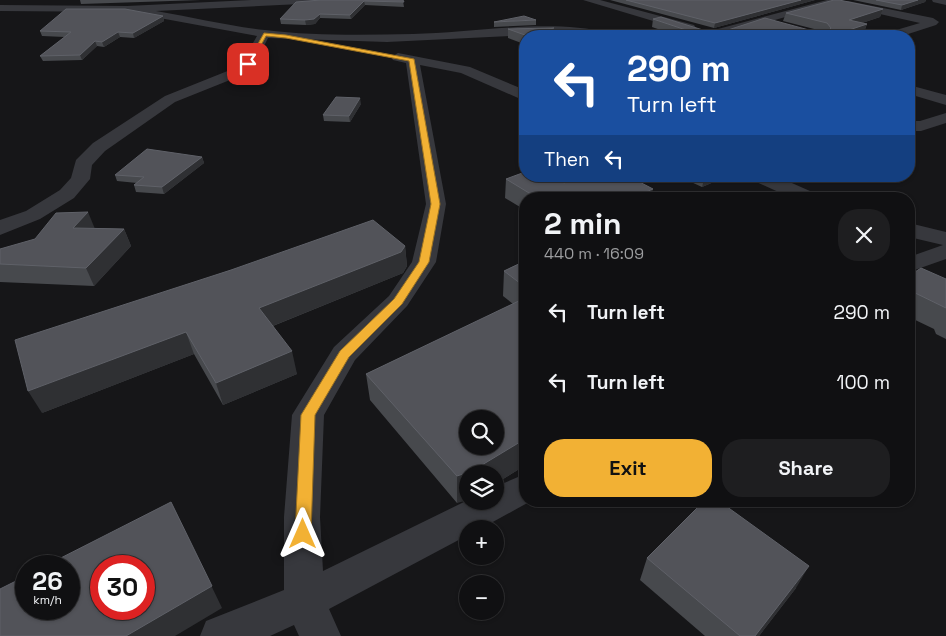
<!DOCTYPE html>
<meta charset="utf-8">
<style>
:root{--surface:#101012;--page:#1e1e20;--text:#f1f3f6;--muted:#9c9d9f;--line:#303032;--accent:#f2b134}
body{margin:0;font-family:"Space Grotesk",sans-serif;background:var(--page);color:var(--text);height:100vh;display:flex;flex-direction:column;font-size:19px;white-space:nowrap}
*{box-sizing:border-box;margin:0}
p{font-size:16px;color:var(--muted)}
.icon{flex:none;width:28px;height:28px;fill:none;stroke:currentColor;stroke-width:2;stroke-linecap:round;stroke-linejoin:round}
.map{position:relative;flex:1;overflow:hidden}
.side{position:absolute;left:519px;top:192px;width:396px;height:315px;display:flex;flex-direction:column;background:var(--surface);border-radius:20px;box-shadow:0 1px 4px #0004,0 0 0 1px var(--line)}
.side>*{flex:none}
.hud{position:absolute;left:519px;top:30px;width:396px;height:152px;border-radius:20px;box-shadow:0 1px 4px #0004,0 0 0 1px var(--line);background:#1a4fa0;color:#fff;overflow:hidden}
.tools{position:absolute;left:459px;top:410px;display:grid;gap:10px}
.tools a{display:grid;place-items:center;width:45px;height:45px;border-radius:50%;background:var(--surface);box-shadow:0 1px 4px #0004,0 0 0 1px var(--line);font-size:25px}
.speed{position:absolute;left:15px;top:555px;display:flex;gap:10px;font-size:25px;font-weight:700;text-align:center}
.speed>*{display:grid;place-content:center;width:65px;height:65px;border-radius:50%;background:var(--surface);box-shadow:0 1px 4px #0004,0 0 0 1px var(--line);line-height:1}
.speed small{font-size:12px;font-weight:400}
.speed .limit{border:8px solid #d22;background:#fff;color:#111}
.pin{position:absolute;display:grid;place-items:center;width:42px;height:42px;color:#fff;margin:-21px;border-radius:10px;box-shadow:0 2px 8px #0006}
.me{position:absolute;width:55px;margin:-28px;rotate:0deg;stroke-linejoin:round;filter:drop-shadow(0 0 4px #0008)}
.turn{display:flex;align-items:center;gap:18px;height:105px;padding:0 25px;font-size:22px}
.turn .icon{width:65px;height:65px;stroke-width:2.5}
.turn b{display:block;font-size:35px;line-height:42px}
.then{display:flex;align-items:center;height:48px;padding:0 25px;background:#0003;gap:10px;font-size:19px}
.round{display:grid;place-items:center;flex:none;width:52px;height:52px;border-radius:20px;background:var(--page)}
.overview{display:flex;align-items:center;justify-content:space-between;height:85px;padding:0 25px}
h1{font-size:30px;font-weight:600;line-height:38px}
.action{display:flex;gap:10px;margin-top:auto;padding:10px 25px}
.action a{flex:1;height:58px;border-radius:20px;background:var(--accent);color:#111;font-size:20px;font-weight:600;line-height:58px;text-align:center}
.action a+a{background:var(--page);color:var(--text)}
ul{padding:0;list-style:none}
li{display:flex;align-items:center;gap:15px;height:70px;padding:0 25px}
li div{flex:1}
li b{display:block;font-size:19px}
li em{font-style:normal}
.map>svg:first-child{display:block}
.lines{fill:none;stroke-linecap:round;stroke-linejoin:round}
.minor{fill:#37383d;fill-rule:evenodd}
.wall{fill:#47494d}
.shaded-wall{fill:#2f3033}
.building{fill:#525359;stroke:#5f6168;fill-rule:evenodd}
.route{fill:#f2b134;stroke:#9d7322}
</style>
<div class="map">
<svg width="946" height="636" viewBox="0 0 946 636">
<rect width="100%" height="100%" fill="#161618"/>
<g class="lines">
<g class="minor">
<path d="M 251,0 L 326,0 L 321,3 L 156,11 C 192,17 228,26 265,30 C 313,36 364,35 413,34 C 475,33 548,18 609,33 L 611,36 L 533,35 L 387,42 L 268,38 L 255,64 L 245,74 L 175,102 L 105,151 L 92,165 L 90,179 L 74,198 L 40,219 L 0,235 L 0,220 L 26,211 L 60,190 L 71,178 L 76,160 L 93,143 L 165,96 L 235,68 L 242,62 L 257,36 L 127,12 L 0,11 L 0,5 L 127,6 Z"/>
<path d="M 583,0 L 600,0 L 694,25 L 696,28 L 690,32 Z"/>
<path d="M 827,0 L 844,0 L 720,36 L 701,36 L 703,33 Z"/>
<path d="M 932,0 L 946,0 L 946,5 L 933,2 Z"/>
<path d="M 848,1 L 933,18 L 939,22 L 936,25 L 902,36 L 884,36 L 886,33 L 920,23 L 844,6 L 843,4 Z"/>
<path d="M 398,53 L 470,67 L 525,90 L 525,101 L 461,73 L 420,65 L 446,204 L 436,262 L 407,306 L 355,360 L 324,415 L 320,517 L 323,571 L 468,500 L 495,501 L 495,487 L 525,474 L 525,501 L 531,501 L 480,529 L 468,529 L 468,535 L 329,609 L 341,636 L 299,636 L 294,625 L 270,636 L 200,636 L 206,621 L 284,590 L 284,517 L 292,415 L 334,347 L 389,296 L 412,262 L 426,204 L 406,63 L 393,60 L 391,57 Z"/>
<path d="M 909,85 L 946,95 L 946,105 L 909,94 Z"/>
<path d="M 946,113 L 946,123 L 921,131 L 909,131 L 909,121 L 920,121 Z"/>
<path d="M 750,176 L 776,176 L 819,195 L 822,199 L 794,199 L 752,180 Z"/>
<path d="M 909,223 L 946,232 L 946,259 L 909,272 L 909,257 L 943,245 L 909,237 Z"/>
</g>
</g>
<g class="wall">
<path d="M 80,0 L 201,0 L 81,4 Z"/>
<path d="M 610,0 L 815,0 L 714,28 Z"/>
<path d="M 853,0 L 926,0 L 925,2 L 901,10 Z"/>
<path d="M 320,1 L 403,1 L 404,7 L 365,5 L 351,19 L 320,18 L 315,24 L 306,25 L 281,24 L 280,19 Z"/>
<path d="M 883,9 L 880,17 L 862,23 L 867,24 L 864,32 L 852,36 L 678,36 L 652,27 L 653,19 L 703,30 L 818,30 L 783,21 L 786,13 Z"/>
<path d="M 163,16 L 164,21 L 134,38 L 120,37 L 104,47 L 97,46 L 82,60 L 43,61 L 40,56 L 65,37 L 42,36 L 40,31 Z"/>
<path d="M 536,20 L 536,25 L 494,27 L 494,22 Z"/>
<path d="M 554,28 L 524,44 L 508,38 L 508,29 Z"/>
<path d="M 361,104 L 350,122 L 324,121 L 323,115 Z"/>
<path d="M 202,157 L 204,163 L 164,194 L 136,192 L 134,185 L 137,183 L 117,181 L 115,175 Z"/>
<path d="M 678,176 L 728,176 L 702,187 Z"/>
<path d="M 846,176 L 864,176 L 856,180 Z"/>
<path d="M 506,179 L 564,183 L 651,199 L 525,199 L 525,210 L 505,198 Z"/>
<path d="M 95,228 L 124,229 L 131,246 L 94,286 L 0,282 L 0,249 Z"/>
<path d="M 405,246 L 407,266 L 403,273 L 273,326 L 297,374 L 223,405 L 194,354 L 42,413 L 231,270 Z"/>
<path d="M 525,261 L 525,466 L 524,466 L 495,484 L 495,474 L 457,503 L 370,400 L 366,374 L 513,304 L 503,296 L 504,271 Z"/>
<path d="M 909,276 L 946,279 L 946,339 L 936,334 L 934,329 L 909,317 Z"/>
<path d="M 647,558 L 796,588 L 759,636 L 705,636 L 640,580 Z"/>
</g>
<g class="shaded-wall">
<path d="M 801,0 L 815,0 L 714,28 L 715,23 Z"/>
<path d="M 918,0 L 926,0 L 925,2 L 901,10 L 902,5 Z"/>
<path d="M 364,1 L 365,5 L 351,19 L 350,15 Z"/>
<path d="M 883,9 L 880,17 L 847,28 L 849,20 Z"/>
<path d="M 320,14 L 320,18 L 315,24 L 306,25 L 305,20 Z"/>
<path d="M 163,16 L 164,21 L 134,38 L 133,33 Z"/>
<path d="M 867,24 L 864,32 L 852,36 L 831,36 Z"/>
<path d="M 554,28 L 553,36 L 525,36 L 525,44 L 524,44 L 525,35 Z"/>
<path d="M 118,32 L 120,37 L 104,47 L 102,42 Z"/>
<path d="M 95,41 L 97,46 L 82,60 L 80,55 Z"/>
<path d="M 360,98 L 361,104 L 350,122 L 349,116 Z"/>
<path d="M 202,157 L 204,163 L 164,194 L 162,187 Z"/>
<path d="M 705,176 L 728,176 L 702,187 Z"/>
<path d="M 858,176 L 864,176 L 856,180 Z"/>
<path d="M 653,189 L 651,199 L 629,199 Z"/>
<path d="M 88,212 L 95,229 L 73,228 Z"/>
<path d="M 124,229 L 131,246 L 94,286 L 86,268 Z"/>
<path d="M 405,246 L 407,266 L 403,273 L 265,329 L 259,308 Z"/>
<path d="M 186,332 L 194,354 L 42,413 L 28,391 Z"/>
<path d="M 292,351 L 297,374 L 223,405 L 216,383 Z"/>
<path d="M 525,439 L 524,466 L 495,484 L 495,474 L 468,474 L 468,500 L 457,503 L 457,476 Z"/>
<path d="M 171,502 L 222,608 L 175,636 L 126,636 Z"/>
<path d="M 809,566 L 796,588 L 759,636 L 755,636 Z"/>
</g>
<g class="building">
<path d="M 321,0 L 403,0 L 404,2 L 364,1 L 350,15 L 320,14 L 314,19 L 305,20 L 280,19 L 296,2 Z"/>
<path d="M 626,0 L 801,0 L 715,23 Z"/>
<path d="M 834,0 L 839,0 L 883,9 L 849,20 L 867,24 L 831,36 L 704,36 L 653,19 L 661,17 L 703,30 L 728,30 L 765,18 L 809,30 L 829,30 L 831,28 L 827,23 L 786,13 Z"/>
<path d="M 876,0 L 918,0 L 902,5 Z"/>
<path d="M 66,9 L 125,9 L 163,16 L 133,33 L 118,32 L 102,42 L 95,41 L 80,55 L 40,56 L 71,32 L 40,31 Z"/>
<path d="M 524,16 L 536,20 L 494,22 Z"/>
<path d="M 554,28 L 525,35 L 508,29 Z"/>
<path d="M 336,97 L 360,98 L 349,116 L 323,115 Z"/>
<path d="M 147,149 L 202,157 L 162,187 L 134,185 L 144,177 L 115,175 Z"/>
<path d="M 525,172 L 525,176 L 552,176 L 564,183 L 583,176 L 628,176 L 653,189 L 629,199 L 539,199 L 506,179 Z"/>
<path d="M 88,212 L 73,228 L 124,229 L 86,268 L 0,264 L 0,249 L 35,239 L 56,213 Z"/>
<path d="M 373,220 L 405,246 L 401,252 L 259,308 L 292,351 L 216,383 L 186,332 L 28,391 L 15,340 L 231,270 Z"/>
<path d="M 525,261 L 525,287 L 504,271 Z"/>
<path d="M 921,268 L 946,279 L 946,308 L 909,290 L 909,276 Z"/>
<path d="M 525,298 L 525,439 L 472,471 L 457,476 L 366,374 ZM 468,419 L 495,419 L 495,446 L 468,446 Z"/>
<path d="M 704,501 L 719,501 L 809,566 L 755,636 L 740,636 L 647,558 Z"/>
<path d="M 171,502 L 212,586 L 126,636 L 0,636 L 0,589 L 26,576 L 26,609 L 69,609 L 69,566 L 45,566 ZM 101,566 L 144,566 L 144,609 L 101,609 Z"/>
</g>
<path class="route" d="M 264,33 L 286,35 L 414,59 L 440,204 L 429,262 L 402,304 L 349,357 L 315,415 L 311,534 L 308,538 L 303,541 L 297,538 L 295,534 L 301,415 L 340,351 L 394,299 L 419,262 L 431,204 L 409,61 L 286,38 L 266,36 L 251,64 L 246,65 Z"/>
</svg>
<div class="tools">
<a><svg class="icon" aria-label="search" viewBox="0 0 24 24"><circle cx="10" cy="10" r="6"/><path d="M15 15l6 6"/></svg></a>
<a><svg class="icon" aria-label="layers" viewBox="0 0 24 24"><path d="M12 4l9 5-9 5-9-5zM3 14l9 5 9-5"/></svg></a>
<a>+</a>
<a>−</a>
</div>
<div class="speed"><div>26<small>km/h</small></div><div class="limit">30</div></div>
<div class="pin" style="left:248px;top:64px;background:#d93025"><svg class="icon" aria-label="arrive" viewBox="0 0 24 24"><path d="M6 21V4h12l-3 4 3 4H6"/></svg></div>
<svg class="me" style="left:303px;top:534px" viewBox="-20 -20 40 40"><path d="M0-17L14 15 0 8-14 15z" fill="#f2b134" stroke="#fff" stroke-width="4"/></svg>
<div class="hud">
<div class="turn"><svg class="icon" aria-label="left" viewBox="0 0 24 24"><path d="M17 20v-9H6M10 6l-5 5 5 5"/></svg><div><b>290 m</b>Turn left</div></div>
<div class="then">Then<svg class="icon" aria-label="left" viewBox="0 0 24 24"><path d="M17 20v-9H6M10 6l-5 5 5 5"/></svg></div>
</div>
<section class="side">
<div class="overview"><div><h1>2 min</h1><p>440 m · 16:09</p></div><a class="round"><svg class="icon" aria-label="close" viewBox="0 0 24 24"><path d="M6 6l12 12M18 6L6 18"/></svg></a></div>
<ul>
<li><svg class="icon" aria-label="left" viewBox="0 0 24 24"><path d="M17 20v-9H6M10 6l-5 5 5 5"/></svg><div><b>Turn left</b></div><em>290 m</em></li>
<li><svg class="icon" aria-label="left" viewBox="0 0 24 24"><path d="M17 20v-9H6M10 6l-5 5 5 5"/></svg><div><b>Turn left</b></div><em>100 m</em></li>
</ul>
<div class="action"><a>Exit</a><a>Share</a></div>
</section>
</div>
